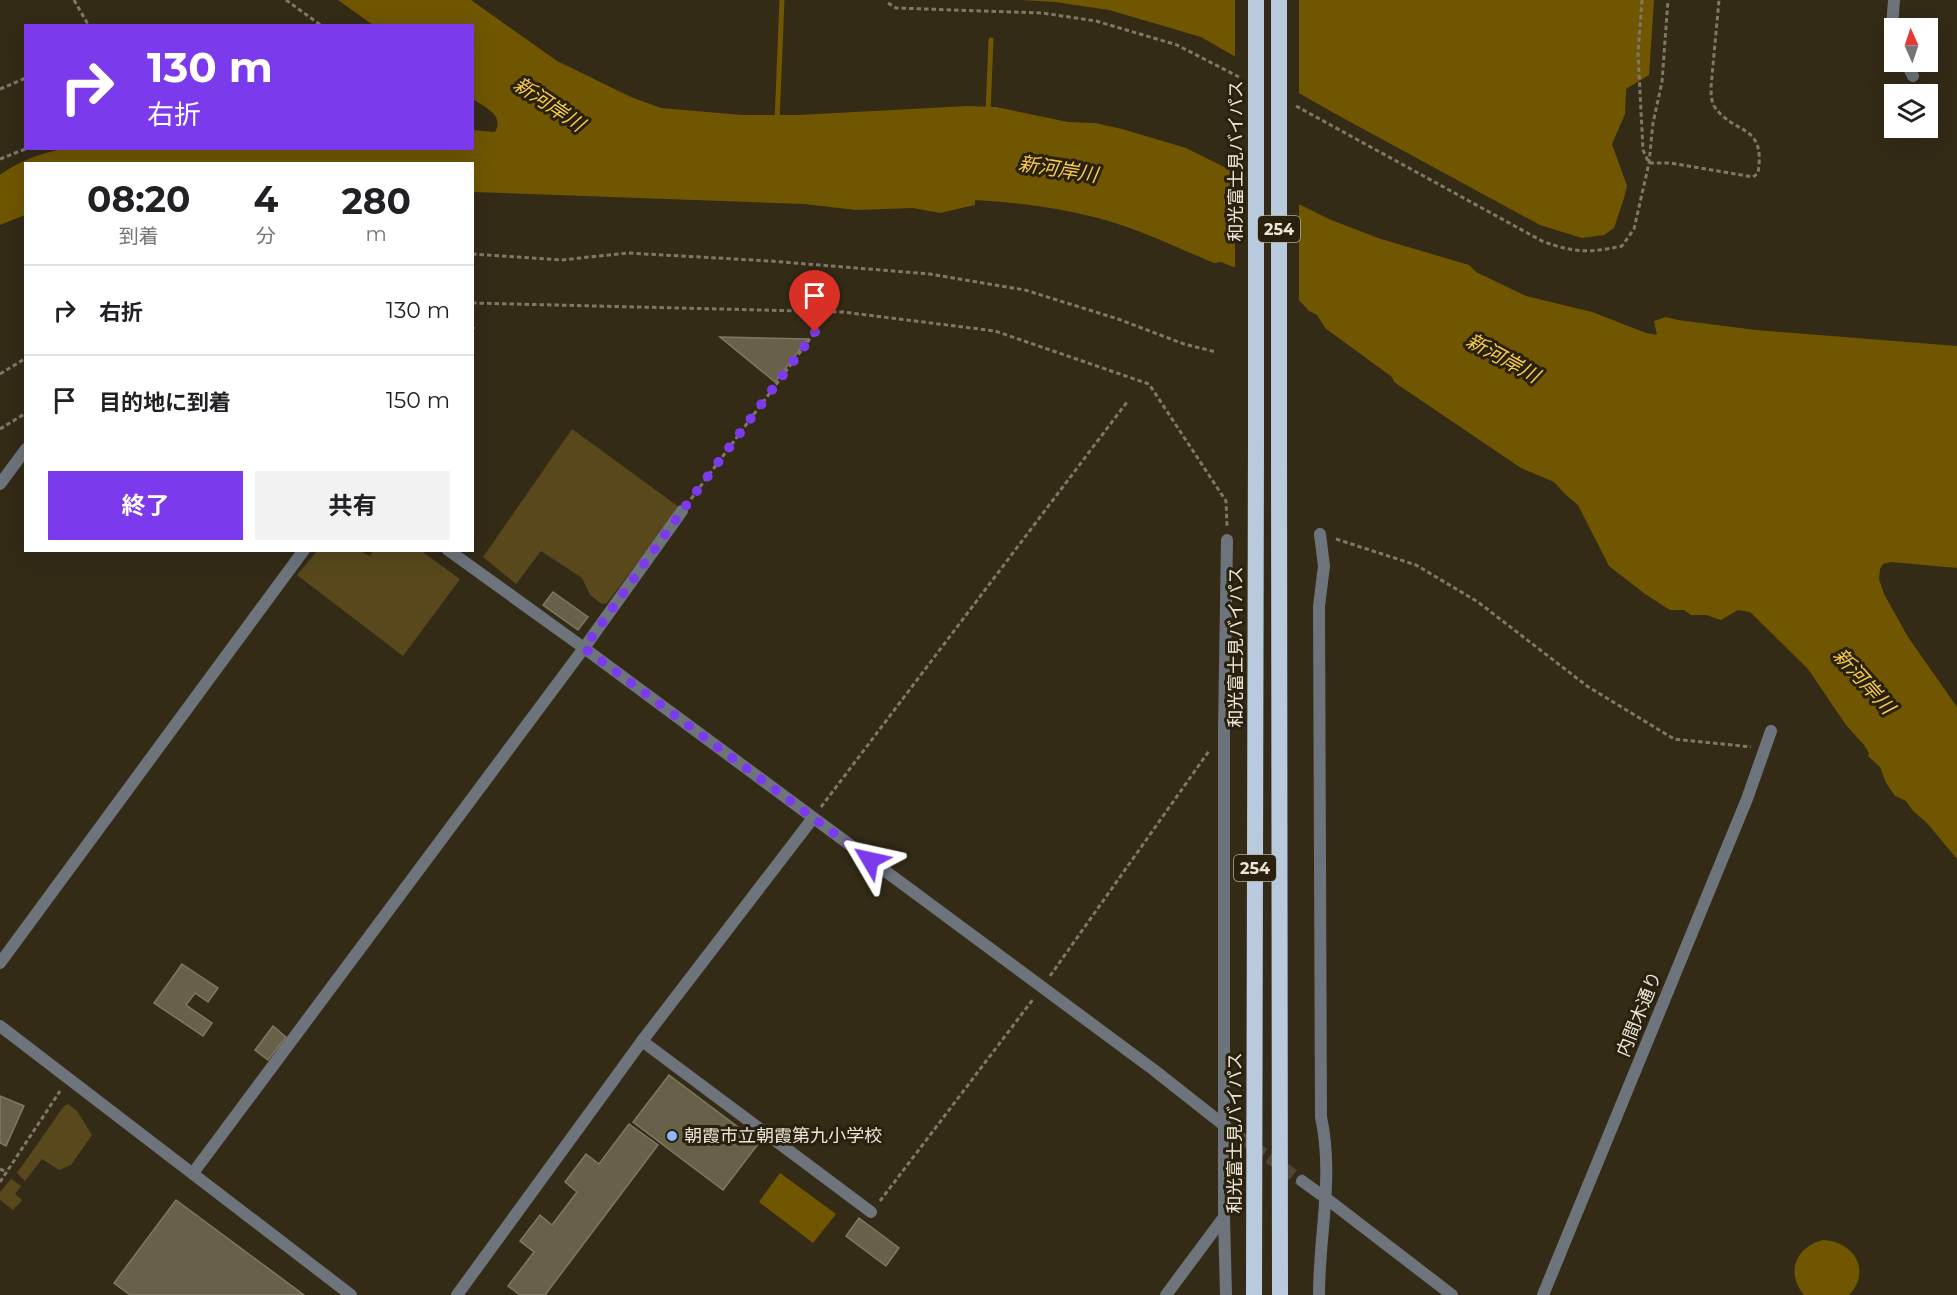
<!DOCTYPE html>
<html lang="ja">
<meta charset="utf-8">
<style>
:root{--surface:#fff;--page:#f2f2f2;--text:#202124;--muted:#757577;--line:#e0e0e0;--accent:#7c3aed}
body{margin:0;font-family:Montserrat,"Noto Sans JP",sans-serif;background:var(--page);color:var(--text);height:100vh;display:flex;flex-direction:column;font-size:22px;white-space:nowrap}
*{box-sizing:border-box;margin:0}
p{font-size:20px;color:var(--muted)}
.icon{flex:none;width:33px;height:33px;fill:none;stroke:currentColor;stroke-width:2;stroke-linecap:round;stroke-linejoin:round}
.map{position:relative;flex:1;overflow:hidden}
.side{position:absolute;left:24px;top:162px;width:450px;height:390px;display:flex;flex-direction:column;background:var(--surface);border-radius:0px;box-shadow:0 6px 24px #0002}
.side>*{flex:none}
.hud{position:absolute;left:24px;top:24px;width:450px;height:126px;border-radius:0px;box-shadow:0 6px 24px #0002;background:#7c3aed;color:#fff;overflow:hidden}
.needle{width:39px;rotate:357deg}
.controls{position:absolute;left:1884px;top:18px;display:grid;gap:12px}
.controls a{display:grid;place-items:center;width:54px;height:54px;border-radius:0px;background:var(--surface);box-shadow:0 6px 24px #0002;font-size:30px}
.pin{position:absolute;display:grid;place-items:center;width:51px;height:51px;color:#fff;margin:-62px -26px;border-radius:50% 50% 50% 0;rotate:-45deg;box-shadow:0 0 6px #0007}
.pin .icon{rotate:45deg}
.me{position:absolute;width:66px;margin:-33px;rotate:306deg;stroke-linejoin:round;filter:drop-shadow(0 0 4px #0008)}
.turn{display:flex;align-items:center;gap:21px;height:126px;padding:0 24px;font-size:27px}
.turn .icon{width:78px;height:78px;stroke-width:2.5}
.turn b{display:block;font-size:42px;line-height:51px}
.eta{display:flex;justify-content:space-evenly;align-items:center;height:102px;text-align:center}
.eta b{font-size:36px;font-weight:700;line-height:42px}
.cta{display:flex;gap:12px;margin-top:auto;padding:12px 24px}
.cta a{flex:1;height:69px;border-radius:0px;background:var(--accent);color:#fff;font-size:24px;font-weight:700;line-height:69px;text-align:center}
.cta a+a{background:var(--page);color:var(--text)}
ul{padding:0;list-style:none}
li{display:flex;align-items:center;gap:18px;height:90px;padding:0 24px;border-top:2px solid var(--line)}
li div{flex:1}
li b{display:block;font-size:22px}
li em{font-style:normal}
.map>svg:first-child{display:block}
.green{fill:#59481c}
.water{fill:#705600}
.pier{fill:#332b16}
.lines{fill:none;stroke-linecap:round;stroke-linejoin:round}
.stream{stroke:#705600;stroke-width:5}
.building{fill:#69604a;stroke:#817861;stroke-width:1.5}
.minor-tunnel{stroke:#4f4733;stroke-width:12;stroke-dasharray:12 6;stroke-linecap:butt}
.path{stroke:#7f7867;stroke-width:3;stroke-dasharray:4.5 3;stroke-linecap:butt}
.minor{stroke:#6d747c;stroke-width:12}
.tertiary{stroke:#6d747c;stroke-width:12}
.trunk{stroke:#bacade;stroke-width:16}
.trunk-bridge{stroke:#bacade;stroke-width:16}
.route{stroke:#7c3aed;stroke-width:10;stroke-dasharray:0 18}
.poi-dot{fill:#87bbfb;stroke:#29210d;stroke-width:2}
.labels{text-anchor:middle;stroke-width:6;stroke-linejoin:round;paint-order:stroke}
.shield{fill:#29210d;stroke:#b1ab9c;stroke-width:1.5}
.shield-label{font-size:16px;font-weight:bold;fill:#ebe6d9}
.street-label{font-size:18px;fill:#ebe6d9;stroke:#29210d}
.poi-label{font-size:18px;fill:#ebe6d9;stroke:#29210d;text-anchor:start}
.water-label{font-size:20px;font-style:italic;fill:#f9cb4b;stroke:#29210d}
</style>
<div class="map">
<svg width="1957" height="1295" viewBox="0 0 1957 1295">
<rect width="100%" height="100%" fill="#332b16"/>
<g class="green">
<path d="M 572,429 L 679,507 L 607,603 L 602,604 L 590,595 L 582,578 L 541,551 L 516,584 L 483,557 Z"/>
<path d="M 420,550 L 460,579 L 403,656 L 297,575 L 317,551 L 360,551 L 370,556 L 373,551 Z"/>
<path d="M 68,1104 L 77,1111 L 92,1135 L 71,1165 L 59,1170 L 42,1159 L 25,1181 L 17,1173 L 64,1106 Z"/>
<path d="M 11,1179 L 21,1186 L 15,1194 L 22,1200 L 13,1210 L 0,1200 L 0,1192 Z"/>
</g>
<g class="water">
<path d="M 338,0 L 471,0 L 557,61 L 631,97 L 661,108 L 742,115 L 799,115 L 967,106 L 996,107 L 1068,122 L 1095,123 L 1122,129 L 1186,148 L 1331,220 L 1381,239 L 1469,265 L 1476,272 L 1526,296 L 1592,312 L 1646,333 L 1657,335 L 1654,321 L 1666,317 L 1678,320 L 1756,330 L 1957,346 L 1957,568 L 1891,562 L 1883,564 L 1880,569 L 1879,579 L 1884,594 L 1908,637 L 1957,707 L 1957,859 L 1927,823 L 1913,811 L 1906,801 L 1895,796 L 1886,783 L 1880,767 L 1868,756 L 1869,753 L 1864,745 L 1846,725 L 1808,669 L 1750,612 L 1738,610 L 1721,620 L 1706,615 L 1691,615 L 1684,610 L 1670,610 L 1645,594 L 1609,566 L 1578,505 L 1566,495 L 1554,482 L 1521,468 L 1394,382 L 1392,377 L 1325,328 L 1317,315 L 1309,311 L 1297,298 L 1241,270 L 1221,262 L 1214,263 C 1175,247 1135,227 1094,217 C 1055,207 1015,202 975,200 L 975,205 L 940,213 L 913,208 L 856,210 L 804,204 L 473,192 L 472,164 L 26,164 L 25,215 L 0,225 L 0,175 C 19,161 39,154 62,149 L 472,148 L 473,130 L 495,132 C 505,115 484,107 473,99 L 472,26 L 373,25 Z"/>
<path d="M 1022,0 L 1654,0 L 1649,75 L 1626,89 L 1625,114 L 1612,144 L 1627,186 L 1624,198 L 1614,228 L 1604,235 L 1582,238 L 1540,225 L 1332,112 L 1201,37 L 1109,10 L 1055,2 Z"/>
<path d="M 780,1173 L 836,1214 L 813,1243 L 759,1202 Z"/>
<path d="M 1824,1240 C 1854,1242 1872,1271 1849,1295 L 1804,1295 C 1785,1272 1796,1246 1824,1240 Z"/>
</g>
<g class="pier">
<path d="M 1235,0 L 1299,0 L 1299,97 L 1235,60 Z"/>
<path d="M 1235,170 L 1299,201 L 1299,305 L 1295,300 L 1235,271 Z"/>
</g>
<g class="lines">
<g class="stream">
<path d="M 988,113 L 991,40"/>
<path d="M 777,122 L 782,0"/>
</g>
</g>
<g class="building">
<path d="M 720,337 L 808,339 L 775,382 Z"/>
<path d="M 553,592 L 588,617 L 578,630 L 543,605 Z"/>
<path d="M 182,964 L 218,988 L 208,1002 L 195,993 L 186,1005 L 212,1023 L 203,1036 L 154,1003 Z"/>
<path d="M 273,1026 L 286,1037 L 268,1060 L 255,1050 Z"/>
<path d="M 669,1075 L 759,1143 L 723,1190 L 633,1122 Z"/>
<path d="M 0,1096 L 24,1106 L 6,1146 L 0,1143 Z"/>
<path d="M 629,1124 L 658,1145 L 545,1295 L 520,1295 L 508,1286 L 534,1252 L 520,1241 L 540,1215 L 552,1225 L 577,1192 L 565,1182 L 586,1154 L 599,1164 Z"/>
<path d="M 176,1200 L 304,1295 L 130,1295 L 114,1283 Z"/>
<path d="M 859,1218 L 899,1248 L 886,1266 L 846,1236 Z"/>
</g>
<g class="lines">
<path class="minor-tunnel" d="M 1225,1126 L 1302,1181"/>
<g class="path">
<path d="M 74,0 L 89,26"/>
<path d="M 286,0 L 322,26"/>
<path d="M 1642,0 L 1638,53 L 1643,150 L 1649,163 L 1671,163 L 1753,177 L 1758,173 C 1766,122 1734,136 1714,106 C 1711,100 1711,93 1711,87 L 1719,0"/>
<path d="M 888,3 L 896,8 L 1042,13 L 1096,21 L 1177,45 L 1239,77"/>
<path d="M 0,89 L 26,78"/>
<path d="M 1296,106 L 1542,241 C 1574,253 1589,253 1622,246 L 1634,229 L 1649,163 L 1653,123 L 1662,82 L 1668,0"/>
<path d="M 0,159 L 28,148"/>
<path d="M 472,254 L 561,260 L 628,253 L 770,261 L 930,274 L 1025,290 L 1118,319 L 1184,344 L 1216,352"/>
<path d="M 472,303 L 843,312 L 995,331 L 1149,384 L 1226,501 L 1227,526"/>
<path d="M 472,330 L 474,327"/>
<path d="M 0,374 L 26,358"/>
<path d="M 0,429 L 26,413"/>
<path d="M 691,499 L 815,332"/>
<path d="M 1336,539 L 1416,565 L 1478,602 L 1587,686 L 1674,739 L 1751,747"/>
<path d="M 821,807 L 1127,402"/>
<path d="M 1050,976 L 1209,751"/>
<path d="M 0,1169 L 7,1172"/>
<path d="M 0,1182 L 60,1091"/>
<path d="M 880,1201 L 1034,998"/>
</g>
<g class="minor">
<path d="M 1894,0 L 1892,27 L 1894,35"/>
<path d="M 1906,62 L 1913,76"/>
<path d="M 0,484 L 26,449"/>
<path d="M 448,550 L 584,648 L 1154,1070 L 1225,1126"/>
<path d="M 0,963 L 304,550"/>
<path d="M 642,1041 L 871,1212"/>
<path d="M 193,1173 L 584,648 L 682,511"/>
<path d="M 1302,1181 L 1327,1199 L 1452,1295"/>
<path d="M 1224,1217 L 1226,1295"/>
<path d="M 457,1295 L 642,1041 L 813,818"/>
<path d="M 1166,1295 L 1224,1217 L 1224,729 L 1227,540"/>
<path d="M 1319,1295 C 1319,1234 1334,1177 1321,1117 L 1319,606 L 1324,566 L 1320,534"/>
</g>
<g class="tertiary">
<path d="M 0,1026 L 351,1295"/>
<path d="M 1543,1295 L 1747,799 L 1771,731"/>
</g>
<g class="trunk">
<path d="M 1279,457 L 1280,1295"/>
<path d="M 1254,1295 L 1256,441"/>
</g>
<g class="trunk-bridge">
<path d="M 1256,441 L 1256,0"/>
<path d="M 1279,457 L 1279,0"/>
</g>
</g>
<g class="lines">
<path class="route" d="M 815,332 L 682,511 L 584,648 L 870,860"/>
</g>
<circle class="poi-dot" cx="672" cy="1136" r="6"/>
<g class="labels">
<g class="shield">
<rect x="1258" y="216" width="42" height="26" rx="4.5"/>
<rect x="1234" y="855" width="42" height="26" rx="4.5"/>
</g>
<g class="shield-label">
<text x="1279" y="235">254</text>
<text x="1255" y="874">254</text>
</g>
<g class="street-label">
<text transform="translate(1236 161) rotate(-90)" y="6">和光富士見バイパス</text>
<text transform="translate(1236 647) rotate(-90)" y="6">和光富士見バイパス</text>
<text transform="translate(1639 1014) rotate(-68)" y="6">内間木通り</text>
<text transform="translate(1235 1133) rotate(-90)" y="6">和光富士見バイパス</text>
</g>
<g class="poi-label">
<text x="684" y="1142">朝霞市立朝霞第九小学校</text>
</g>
<g class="water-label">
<text transform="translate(549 104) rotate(34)" y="7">新河岸川</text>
<text transform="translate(1058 169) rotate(9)" y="7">新河岸川</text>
<text transform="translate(1503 358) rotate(29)" y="7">新河岸川</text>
<text transform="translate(1864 681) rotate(48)" y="7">新河岸川</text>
</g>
</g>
</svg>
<div class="controls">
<a><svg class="needle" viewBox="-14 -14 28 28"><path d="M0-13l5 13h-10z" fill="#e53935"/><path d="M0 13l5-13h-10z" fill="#757577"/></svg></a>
<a><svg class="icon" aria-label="layers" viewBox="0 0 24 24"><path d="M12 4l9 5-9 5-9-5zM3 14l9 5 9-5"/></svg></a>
</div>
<div class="pin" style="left:815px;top:332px;background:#d93025"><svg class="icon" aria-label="arrive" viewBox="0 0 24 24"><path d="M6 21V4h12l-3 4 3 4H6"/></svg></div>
<svg class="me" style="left:870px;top:860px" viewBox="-20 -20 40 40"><path d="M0-17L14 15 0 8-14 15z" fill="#7c3aed" stroke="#fff" stroke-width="4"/></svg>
<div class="hud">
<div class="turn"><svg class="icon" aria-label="right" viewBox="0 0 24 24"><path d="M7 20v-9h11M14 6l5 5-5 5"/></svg><div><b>130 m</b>右折</div></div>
</div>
<section class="side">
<div class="eta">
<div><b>08:20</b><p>到着</p></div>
<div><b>4</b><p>分</p></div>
<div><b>280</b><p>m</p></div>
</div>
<ul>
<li><svg class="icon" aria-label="right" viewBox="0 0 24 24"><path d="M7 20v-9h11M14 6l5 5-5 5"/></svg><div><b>右折</b></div><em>130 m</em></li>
<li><svg class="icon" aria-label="arrive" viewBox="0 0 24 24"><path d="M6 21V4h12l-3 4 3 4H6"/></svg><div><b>目的地に到着</b></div><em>150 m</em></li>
</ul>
<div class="cta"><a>終了</a><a>共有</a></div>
</section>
</div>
